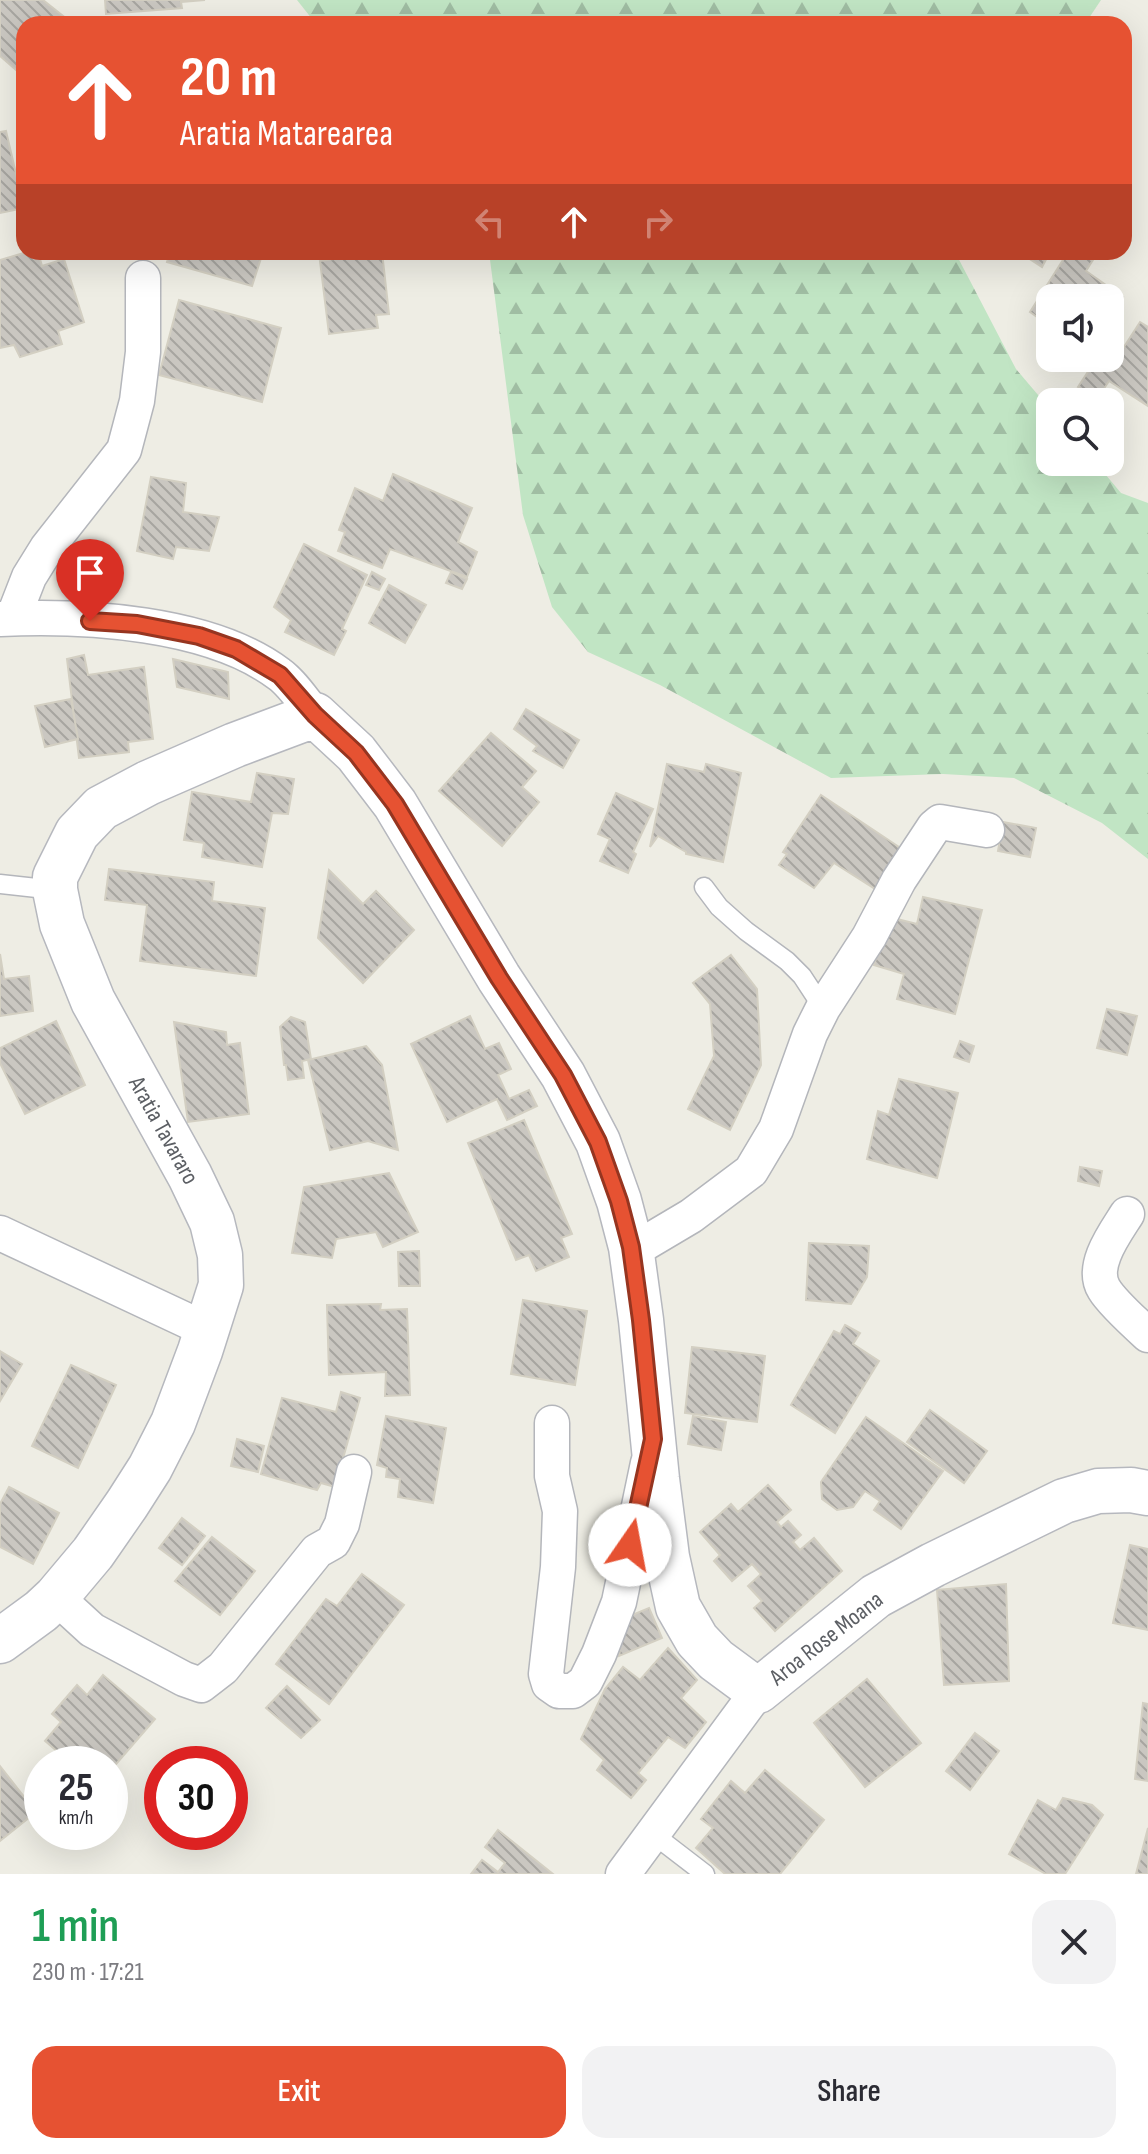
<!DOCTYPE html>
<meta charset="utf-8">
<style>
:root{--surface:#fff;--page:#f2f2f3;--text:#2b2b33;--muted:#7c7c81;--accent:#e65232}
body{margin:0;font-family:"Sofia Sans Condensed",sans-serif;background:var(--page);color:var(--text);height:100vh;display:flex;flex-direction:column;font-size:30px;white-space:nowrap}
*{box-sizing:border-box;margin:0}
p{font-size:26px;color:var(--muted)}
.icon{flex:none;width:44px;height:44px;fill:none;stroke:currentColor;stroke-width:2;stroke-linecap:round;stroke-linejoin:round}
.map{position:relative;height:1874px;overflow:hidden}
.side{display:flex;flex-direction:column;background:var(--surface);flex:1}
.side>*{flex:none}
.hud{position:absolute;left:16px;top:16px;width:1116px;height:244px;border-radius:24px;box-shadow:0 8px 32px #0002;background:#e65232;color:#fff;overflow:hidden}
.tools{position:absolute;left:1036px;top:284px;display:grid;gap:16px}
.tools a{display:grid;place-items:center;width:88px;height:88px;border-radius:16px;background:var(--surface);box-shadow:0 8px 32px #0002;font-size:40px}
.speed{position:absolute;left:24px;top:1746px;display:flex;gap:16px;font-size:40px;font-weight:700;text-align:center}
.speed>*{display:grid;place-content:center;width:104px;height:104px;border-radius:50%;background:var(--surface);box-shadow:0 8px 32px #0002;line-height:1}
.speed small{font-size:20px;font-weight:400}
.speed .limit{border:12px solid #d22;background:#fff;color:#111}
.pin{position:absolute;display:grid;place-items:center;width:68px;height:68px;color:#fff;margin:-82px -34px;border-radius:50% 50% 50% 0;rotate:-45deg;box-shadow:0 0 8px #0007}
.pin .icon{rotate:45deg}
.me{position:absolute;width:88px;margin:-44px;rotate:12deg;stroke-linejoin:round;filter:drop-shadow(0 0 6px #0008)}
.turn{display:flex;align-items:center;gap:28px;height:168px;padding:0 32px;font-size:36px}
.turn .icon{width:104px;height:104px;stroke-width:2.5}
.turn b{display:block;font-size:56px;line-height:68px}
.lanes{display:flex;align-items:center;height:76px;padding:0 32px;background:#0003;justify-content:center;gap:40px;direction:ltr}
.lanes .off{opacity:.35}
.round{display:grid;place-items:center;flex:none;width:84px;height:84px;border-radius:24px;background:var(--page)}
.summary{display:flex;align-items:center;justify-content:space-between;height:136px;padding:0 32px}
h1{font-size:48px;font-weight:600;line-height:60px;color:#1e9e55}
.primary-button{display:flex;gap:16px;margin-top:auto;padding:16px 32px}
.primary-button a{flex:1;height:92px;border-radius:24px;background:var(--accent);color:#fff;font-size:32px;font-weight:600;line-height:92px;text-align:center}
.primary-button a+a{background:var(--page);color:var(--text)}
.map>svg:first-child{display:block}
.forest{fill:url(#forest-firs)}
.building{fill:url(#building-back-hatch);stroke:#d3cfc2;stroke-width:2}
.lines{fill:none;stroke-linecap:round;stroke-linejoin:round}
.service-casing{stroke:#b4b6bb;stroke-width:21}
.minor-casing{stroke:#b4b6bb;stroke-width:37}
.secondary-casing{stroke:#b6b8be;stroke-width:47}
.service{stroke:#fff;stroke-width:18}
.minor{stroke:#fff;stroke-width:34}
.secondary{stroke:#fff;stroke-width:44}
.route-casing{stroke:#963520;stroke-width:20}
.route{stroke:#e65232;stroke-width:14}
.labels{text-anchor:middle;stroke-width:6;stroke-linejoin:round;paint-order:stroke}
.street-label{font-size:24px;fill:#5c5f64;stroke:#fff}
</style>
<div class="map">
<svg width="1148" height="1874" viewBox="0 0 1148 1874">
<defs>
<pattern id="forest-firs" width="22" height="20" patternUnits="userSpaceOnUse" patternTransform="scale(2)"><rect width="22" height="20" fill="#c1e5c4"/><path d="M5 1l3.5 6h-7zM16 11l3.5 6h-7z" fill="#a0bda3"/></pattern>
<pattern id="building-back-hatch" width="6" height="6" patternUnits="userSpaceOnUse" patternTransform="scale(2)"><rect width="6" height="6" fill="#cac7c1"/><path d="M-1 5l2 2M0 0l6 6M5-1l2 2" fill="none" stroke="#a7a5a0"/></pattern>
</defs>
<rect width="100%" height="100%" fill="#eeede4"/>
<g class="forest">
<path d="M 297,0 L 1101,0 L 1085,24 L 316,24 Z"/>
<path d="M 489,252 L 955,252 L 1016,369 L 1050,409 L 1050,462 L 1095,462 L 1121,493 L 1148,503 L 1148,859 L 1102,823 L 1014,778 L 943,774 L 831,778 L 660,685 L 588,652 L 552,607 L 523,515 Z"/>
</g>
<g class="building">
<path d="M 0,0 L 43,0 L 72,23 L 24,24 L 24,77 L 0,56 Z"/>
<path d="M 105,0 L 205,0 L 181,2 L 182,8 L 106,14 Z"/>
<path d="M 6,131 L 24,208 L 0,213 L 0,132 Z"/>
<path d="M 27,252 L 38,252 L 42,266 L 64,259 L 84,322 L 58,331 L 62,344 L 20,357 L 14,345 L 0,348 L 0,260 Z"/>
<path d="M 170,252 L 263,252 L 252,286 L 167,262 Z"/>
<path d="M 382,252 L 389,314 L 376,315 L 378,328 L 329,334 L 320,261 Z"/>
<path d="M 1019,252 L 1050,252 L 1042,267 Z"/>
<path d="M 1068,252 L 1091,252 L 1096,255 L 1086,271 L 1123,297 L 1110,316 L 1110,298 L 1050,298 L 1050,326 L 1030,312 Z"/>
<path d="M 179,300 L 281,328 L 262,402 L 159,375 Z"/>
<path d="M 1140,322 L 1148,327 L 1148,406 L 1109,381 L 1097,399 L 1078,387 L 1097,358 L 1110,358 L 1110,342 L 1122,350 Z"/>
<path d="M 393,474 L 472,508 L 458,542 L 477,552 L 467,577 L 390,549 L 382,568 L 338,551 L 345,532 L 339,530 L 355,488 L 383,501 Z"/>
<path d="M 151,477 L 186,483 L 183,512 L 219,517 L 209,551 L 176,547 L 173,559 L 137,551 Z"/>
<path d="M 304,544 L 367,575 L 342,629 L 346,631 L 334,655 L 285,632 L 291,620 L 274,607 Z"/>
<path d="M 372,572 L 385,579 L 379,590 L 366,585 Z"/>
<path d="M 451,572 L 467,579 L 462,589 L 446,583 Z"/>
<path d="M 389,585 L 426,605 L 405,643 L 369,623 Z"/>
<path d="M 84,655 L 88,675 L 144,667 L 153,739 L 128,742 L 129,752 L 79,758 L 67,659 Z"/>
<path d="M 173,659 L 228,672 L 229,699 L 177,687 Z"/>
<path d="M 71,699 L 78,739 L 45,747 L 35,706 Z"/>
<path d="M 526,709 L 579,740 L 563,768 L 533,751 L 537,746 L 514,729 Z"/>
<path d="M 491,733 L 536,771 L 522,787 L 539,802 L 502,846 L 439,791 Z"/>
<path d="M 667,764 L 704,772 L 706,764 L 741,773 L 723,862 L 686,854 L 686,852 L 658,836 L 650,847 Z"/>
<path d="M 257,773 L 294,779 L 288,814 L 272,813 L 262,867 L 202,857 L 204,843 L 184,840 L 192,792 L 251,802 Z"/>
<path d="M 616,793 L 653,809 L 633,852 L 636,854 L 628,873 L 600,861 L 610,839 L 598,834 Z"/>
<path d="M 821,795 L 905,851 L 880,892 L 834,863 L 814,888 L 779,865 L 787,854 L 783,852 Z"/>
<path d="M 1003,822 L 1036,828 L 1030,857 L 998,851 Z"/>
<path d="M 109,869 L 214,882 L 212,901 L 265,908 L 256,976 L 140,961 L 147,905 L 105,900 Z"/>
<path d="M 329,870 L 363,904 L 376,891 L 414,930 L 363,983 L 318,938 Z"/>
<path d="M 923,897 L 982,910 L 955,1014 L 897,999 L 904,974 L 874,965 L 889,917 L 917,924 Z"/>
<path d="M 0,954 L 4,979 L 29,976 L 33,1011 L 0,1016 Z"/>
<path d="M 731,955 L 757,989 L 761,1065 L 730,1130 L 688,1109 L 714,1056 L 710,1004 L 693,983 Z"/>
<path d="M 1107,1009 L 1137,1016 L 1127,1055 L 1097,1048 Z"/>
<path d="M 470,1016 L 485,1049 L 499,1043 L 511,1069 L 498,1075 L 509,1099 L 529,1090 L 537,1106 L 507,1120 L 497,1099 L 447,1122 L 411,1044 Z"/>
<path d="M 291,1017 L 305,1022 L 311,1059 L 302,1061 L 304,1078 L 288,1080 L 286,1065 L 284,1065 L 280,1027 Z"/>
<path d="M 56,1021 L 85,1085 L 25,1114 L 0,1063 L 0,1048 Z"/>
<path d="M 174,1022 L 226,1032 L 227,1045 L 240,1043 L 249,1114 L 188,1122 Z"/>
<path d="M 960,1041 L 974,1046 L 969,1062 L 954,1057 Z"/>
<path d="M 366,1046 L 382,1065 L 398,1150 L 368,1141 L 330,1150 L 308,1060 Z"/>
<path d="M 899,1079 L 958,1093 L 937,1178 L 867,1159 L 878,1111 L 889,1115 Z"/>
<path d="M 524,1120 L 572,1234 L 561,1238 L 569,1257 L 536,1271 L 529,1255 L 516,1260 L 468,1143 Z"/>
<path d="M 1080,1167 L 1102,1171 L 1099,1186 L 1078,1181 Z"/>
<path d="M 389,1173 L 418,1232 L 383,1247 L 376,1232 L 336,1239 L 332,1258 L 292,1253 L 304,1187 Z"/>
<path d="M 809,1243 L 869,1246 L 867,1277 L 851,1304 L 806,1300 Z"/>
<path d="M 419,1251 L 420,1286 L 399,1286 L 398,1252 Z"/>
<path d="M 523,1300 L 587,1311 L 575,1385 L 511,1374 Z"/>
<path d="M 381,1304 L 380,1310 L 407,1309 L 410,1395 L 385,1396 L 386,1372 L 329,1375 L 327,1305 Z"/>
<path d="M 845,1325 L 860,1333 L 853,1344 L 879,1361 L 835,1433 L 791,1405 L 834,1331 L 840,1334 Z"/>
<path d="M 692,1347 L 765,1356 L 757,1422 L 685,1413 Z"/>
<path d="M 0,1351 L 22,1364 L 0,1401 Z"/>
<path d="M 71,1365 L 116,1385 L 78,1468 L 32,1446 Z"/>
<path d="M 341,1392 L 360,1398 L 335,1487 L 321,1483 L 317,1490 L 261,1474 L 282,1398 L 336,1412 Z"/>
<path d="M 930,1410 L 987,1451 L 964,1483 L 907,1442 Z"/>
<path d="M 386,1416 L 446,1428 L 433,1503 L 398,1497 L 400,1479 L 386,1477 L 387,1468 L 377,1465 Z"/>
<path d="M 693,1416 L 726,1422 L 721,1450 L 688,1444 Z"/>
<path d="M 866,1417 L 943,1471 L 901,1529 L 874,1510 L 880,1501 L 865,1491 L 853,1507 L 837,1510 L 822,1499 L 821,1482 Z"/>
<path d="M 237,1439 L 264,1446 L 258,1472 L 231,1466 Z"/>
<path d="M 768,1485 L 791,1510 L 777,1522 L 781,1527 L 788,1521 L 801,1535 L 793,1542 L 800,1550 L 814,1538 L 842,1571 L 775,1631 L 754,1608 L 762,1601 L 748,1586 L 761,1574 L 752,1564 L 732,1581 L 714,1561 L 720,1555 L 700,1532 L 731,1504 L 738,1512 Z"/>
<path d="M 9,1487 L 59,1513 L 33,1564 L 0,1547 L 0,1504 Z"/>
<path d="M 182,1518 L 205,1536 L 182,1565 L 159,1548 Z"/>
<path d="M 212,1537 L 255,1571 L 220,1615 L 175,1581 Z"/>
<path d="M 1130,1545 L 1148,1549 L 1148,1630 L 1113,1623 Z"/>
<path d="M 362,1574 L 404,1605 L 329,1704 L 276,1664 L 326,1599 L 337,1606 Z"/>
<path d="M 1006,1584 L 1009,1681 L 944,1685 L 937,1590 Z"/>
<path d="M 649,1608 L 662,1638 L 619,1656 L 625,1618 Z"/>
<path d="M 668,1648 L 697,1680 L 681,1698 L 706,1722 L 685,1748 L 668,1737 L 638,1773 L 646,1780 L 631,1798 L 597,1770 L 604,1760 L 581,1739 L 605,1689 L 623,1667 L 640,1680 Z"/>
<path d="M 103,1675 L 155,1719 L 110,1771 L 110,1764 L 72,1764 L 45,1741 L 61,1722 L 52,1714 L 77,1685 L 87,1695 Z"/>
<path d="M 867,1679 L 921,1743 L 865,1787 L 814,1723 Z"/>
<path d="M 287,1686 L 320,1720 L 301,1738 L 266,1708 Z"/>
<path d="M 1143,1703 L 1148,1704 L 1148,1781 L 1135,1779 Z"/>
<path d="M 975,1733 L 999,1751 L 970,1790 L 946,1771 Z"/>
<path d="M 0,1766 L 36,1812 L 0,1841 Z"/>
<path d="M 765,1770 L 824,1820 L 780,1874 L 725,1874 L 696,1848 L 713,1828 L 701,1819 L 731,1781 L 745,1793 Z"/>
<path d="M 1063,1798 L 1092,1805 L 1103,1815 L 1065,1874 L 1046,1874 L 1009,1854 L 1038,1800 L 1056,1810 Z"/>
<path d="M 1148,1828 L 1148,1874 L 1136,1874 Z"/>
<path d="M 498,1830 L 553,1874 L 471,1874 L 482,1860 L 498,1872 L 505,1863 L 485,1847 Z"/>
</g>
<g class="lines">
<defs>
<g id="service">
<path d="M 0,884 L 55,890"/>
<path d="M 704,887 L 719,907 L 746,931 L 787,961 L 802,976 L 823,1008"/>
<path d="M 653,1834 L 705,1874"/>
</g>
<g id="minor">
<path d="M 13,618 L 29,577 L 47,548 L 124,450 L 137,401 L 143,352 L 143,278"/>
<path d="M 0,619 C 84,615 210,622 279,674 C 293,684 304,702 315,715"/>
<path d="M 1127,1214 C 1115,1233 1090,1266 1104,1289 C 1111,1301 1137,1325 1148,1335"/>
<path d="M 0,1233 L 207,1330"/>
<path d="M 632,1251 L 691,1216 L 751,1171 L 776,1129 L 810,1034 L 823,1008 L 869,937 L 899,880 L 934,827 L 940,822 L 987,830"/>
<path d="M 552,1423 L 552,1476 L 560,1511 L 558,1567 L 546,1674 L 549,1684 L 559,1691 L 573,1691 L 585,1682 L 599,1654 L 619,1602 L 648,1463"/>
<path d="M 56,1597 L 92,1630 L 184,1679 L 201,1685 L 223,1668 L 317,1551 L 333,1542 L 342,1524 L 354,1472"/>
<path d="M 623,1874 L 758,1691"/>
</g>
<path id="secondary" d="M 0,1641 L 41,1611 L 56,1597 L 93,1553 L 127,1504 L 150,1468 L 173,1423 L 200,1351 L 221,1285 L 220,1255 L 212,1222 L 190,1176 L 93,1001 L 62,924 L 55,890 L 55,877 L 77,833 L 101,808 L 148,783 L 235,745 L 315,715 L 356,753 L 395,804 L 499,978 L 563,1075 L 598,1142 L 619,1201 L 631,1247 L 641,1320 L 657,1479 L 667,1557 L 678,1607 L 697,1640 L 716,1660 L 758,1691 L 876,1596 L 933,1565 L 1064,1501 L 1098,1491 L 1131,1490 L 1148,1493"/>
</defs>
<use href="#service" class="service-casing"/>
<use href="#minor" class="minor-casing"/>
<use href="#secondary" class="secondary-casing"/>
<use href="#service" class="service"/>
<use href="#minor" class="minor"/>
<use href="#secondary" class="secondary"/>
</g>
<g class="lines">
<defs>
<path id="route" d="M 90,621 L 137,624 L 199,636 L 236,649 L 280,675 L 315,715 L 356,753 L 395,804 L 499,978 L 563,1075 L 598,1142 L 619,1201 L 631,1247 L 641,1320 L 653,1439 L 630,1545"/>
</defs>
<use href="#route" class="route-casing"/>
<use href="#route" class="route"/>
</g>
<g class="labels">
<g class="street-label">
<text transform="translate(164 1130) rotate(61)" y="8">Aratia Tavararo</text>
<text transform="translate(826 1638) rotate(-38)" y="8">Aroa Rose Moana</text>
</g>
</g>
</svg>
<div class="tools">
<a><svg class="icon" aria-label="sound" viewBox="0 0 24 24"><path d="M4 9h4l5-4v14l-5-4H4zM17 9q2 3 0 6"/></svg></a>
<a><svg class="icon" aria-label="search" viewBox="0 0 24 24"><circle cx="10" cy="10" r="6"/><path d="M15 15l6 6"/></svg></a>
</div>
<div class="speed"><div>25<small>km/h</small></div><div class="limit">30</div></div>
<div class="pin" style="left:90px;top:621px;background:#d93025"><svg class="icon" aria-label="arrive" viewBox="0 0 24 24"><path d="M6 21V4h12l-3 4 3 4H6"/></svg></div>
<svg class="me" style="left:630px;top:1545px" viewBox="-20 -20 40 40"><circle r="19" fill="#fff"/><path d="M0-13L10 11 0 6-10 11z" fill="#e65232"/></svg>
<div class="hud">
<div class="turn"><svg class="icon" aria-label="ahead" viewBox="0 0 24 24"><path d="M12 20V5M6 11l6-6 6 6"/></svg><div><b>20 m</b>Aratia Matarearea</div></div>
<div class="lanes"><svg class="icon off" aria-label="left" viewBox="0 0 24 24"><path d="M17 20v-9H6M10 6l-5 5 5 5"/></svg><svg class="icon" aria-label="ahead" viewBox="0 0 24 24"><path d="M12 20V5M6 11l6-6 6 6"/></svg><svg class="icon off" aria-label="right" viewBox="0 0 24 24"><path d="M7 20v-9h11M14 6l5 5-5 5"/></svg></div>
</div>
</div>
<section class="side">
<div class="summary"><div><h1>1 min</h1><p>230 m · 17:21</p></div><a class="round"><svg class="icon" aria-label="close" viewBox="0 0 24 24"><path d="M6 6l12 12M18 6L6 18"/></svg></a></div>
<div class="primary-button"><a>Exit</a><a>Share</a></div>
</section>
